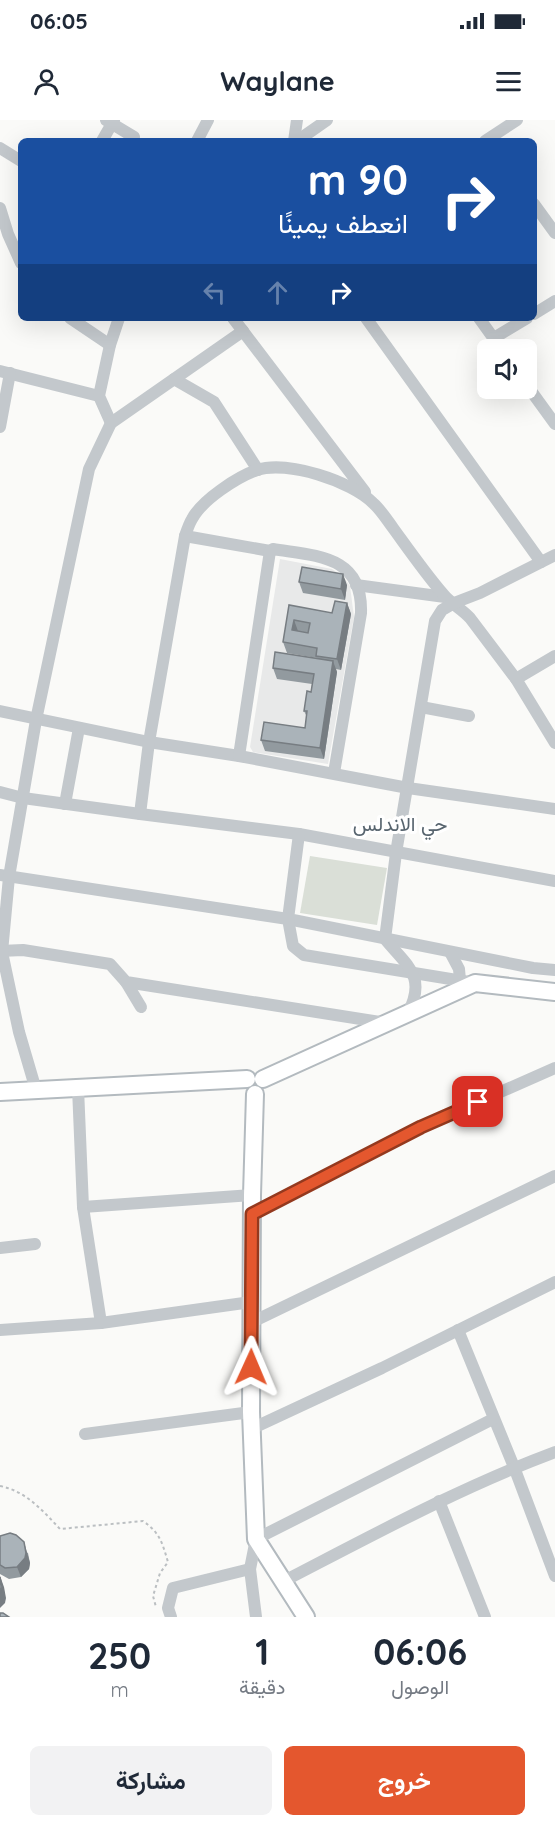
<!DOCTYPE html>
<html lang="ar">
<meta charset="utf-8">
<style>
:root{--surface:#fff;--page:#f2f2f3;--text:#1f2937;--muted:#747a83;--accent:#e4572e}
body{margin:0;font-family:Quicksand,Vazirmatn,sans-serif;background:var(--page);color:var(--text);direction:rtl;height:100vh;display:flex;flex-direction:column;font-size:22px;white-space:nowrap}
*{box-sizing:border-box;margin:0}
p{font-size:20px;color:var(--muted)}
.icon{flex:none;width:33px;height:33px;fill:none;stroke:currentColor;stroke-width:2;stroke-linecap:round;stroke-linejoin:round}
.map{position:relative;height:1497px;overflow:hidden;direction:ltr}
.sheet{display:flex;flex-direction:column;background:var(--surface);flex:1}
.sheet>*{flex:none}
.top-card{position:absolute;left:18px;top:18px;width:519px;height:183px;border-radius:9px;box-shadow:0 6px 24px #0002;direction:rtl;background:#1a4fa0;color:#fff;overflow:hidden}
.buttons{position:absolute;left:477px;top:219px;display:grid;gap:12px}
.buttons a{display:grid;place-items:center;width:60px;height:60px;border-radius:9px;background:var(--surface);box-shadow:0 6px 24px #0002;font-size:30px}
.pin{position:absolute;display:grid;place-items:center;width:51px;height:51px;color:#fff;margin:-26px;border-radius:12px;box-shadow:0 3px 9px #0006}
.me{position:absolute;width:66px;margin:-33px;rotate:1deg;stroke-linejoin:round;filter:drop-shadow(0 0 4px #0008)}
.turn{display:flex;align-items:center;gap:21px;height:126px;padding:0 30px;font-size:27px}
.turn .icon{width:78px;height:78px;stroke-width:2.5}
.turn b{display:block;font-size:42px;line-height:51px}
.lanes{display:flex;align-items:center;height:57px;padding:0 30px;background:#0003;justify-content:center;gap:30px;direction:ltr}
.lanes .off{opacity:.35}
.eta{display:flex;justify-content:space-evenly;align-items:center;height:102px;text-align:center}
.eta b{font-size:36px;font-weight:700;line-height:42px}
.primary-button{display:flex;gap:12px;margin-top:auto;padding:12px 30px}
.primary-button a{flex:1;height:69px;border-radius:9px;background:var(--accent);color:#fff;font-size:24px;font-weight:700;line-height:69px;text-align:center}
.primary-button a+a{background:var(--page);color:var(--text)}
.status{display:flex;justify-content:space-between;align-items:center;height:42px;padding:0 30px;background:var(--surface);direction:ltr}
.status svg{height:16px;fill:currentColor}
header{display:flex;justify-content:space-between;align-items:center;height:78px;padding:0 30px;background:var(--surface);font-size:27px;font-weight:700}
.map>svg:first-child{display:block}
.built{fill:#e8e9e9}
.green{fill:#dadfd7}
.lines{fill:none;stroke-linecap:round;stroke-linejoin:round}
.secondary-casing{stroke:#b3babf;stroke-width:20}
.path{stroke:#bbbfc2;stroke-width:2;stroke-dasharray:3 3;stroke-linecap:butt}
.minor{stroke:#c3c8cc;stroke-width:12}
.secondary{stroke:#fff;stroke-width:16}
.wall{fill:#929a9f}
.shaded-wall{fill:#777d82}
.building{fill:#aab3b9;stroke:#777d82;stroke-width:1.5;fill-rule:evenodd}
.route-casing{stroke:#94391e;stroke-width:15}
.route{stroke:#e4572e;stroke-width:10}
.labels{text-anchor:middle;stroke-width:6;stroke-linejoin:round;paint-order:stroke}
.neighbourhood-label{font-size:20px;fill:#57646e;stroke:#fff}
</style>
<div class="status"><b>06:05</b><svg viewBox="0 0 49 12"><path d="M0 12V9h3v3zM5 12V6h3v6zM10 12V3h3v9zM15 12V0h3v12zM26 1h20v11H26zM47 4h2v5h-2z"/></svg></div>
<header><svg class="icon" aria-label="menu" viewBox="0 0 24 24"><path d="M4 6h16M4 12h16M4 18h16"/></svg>Waylane<svg class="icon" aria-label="person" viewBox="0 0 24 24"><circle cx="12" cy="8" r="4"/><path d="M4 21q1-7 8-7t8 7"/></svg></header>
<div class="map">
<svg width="555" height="1497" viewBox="0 0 555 1497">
<rect width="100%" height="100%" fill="#fafaf8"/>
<path class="built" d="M 280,439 L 332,449 L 343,456 L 350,466 L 354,497 L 328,644 L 253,632 L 250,627 Z"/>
<path class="green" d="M 310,736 L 387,748 L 377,805 L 300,793 Z"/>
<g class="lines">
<defs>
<g id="secondary">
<path d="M 263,959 L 475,863 L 555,872"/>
<path d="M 0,972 L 247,959"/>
<path d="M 255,974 L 252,1075 L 251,1292 L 256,1419 L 306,1497"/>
</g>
</defs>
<use href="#secondary" class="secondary-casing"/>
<path class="path" d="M 0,1366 C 26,1371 43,1391 60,1409 L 143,1401 C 160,1413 162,1422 168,1442 L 160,1453 L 153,1476 L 156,1487"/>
<g class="minor">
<path d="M 106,0 L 134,17"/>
<path d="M 102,21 L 114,0"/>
<path d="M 197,21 L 208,0"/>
<path d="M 294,21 L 297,0"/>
<path d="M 297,21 L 327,0"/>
<path d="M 485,21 L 517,0"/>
<path d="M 0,28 L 21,41"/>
<path d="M 534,84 L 555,113"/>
<path d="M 0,88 L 8,114 L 21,143"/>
<path d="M 534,194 L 555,181"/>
<path d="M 70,198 L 110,225"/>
<path d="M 233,198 L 365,372"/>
<path d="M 366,198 L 541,442"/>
<path d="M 479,198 L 502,230"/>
<path d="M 494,218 L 527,198"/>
<path d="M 0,251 L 99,276"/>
<path d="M 174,259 L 214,282 L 258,350"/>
<path d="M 526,264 L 555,304"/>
<path d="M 111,303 L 99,276 L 110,225 L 119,198"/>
<path d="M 0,307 L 10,253"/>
<path d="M 185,416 L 270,431"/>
<path d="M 356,465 L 445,477"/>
<path d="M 516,559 L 555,536"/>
<path d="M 421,587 L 469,596"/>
<path d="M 0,591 L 149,622 L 239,636 L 408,668 L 555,689"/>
<path d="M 239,636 L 270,431 L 273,429 C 316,436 363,435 361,493 L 334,653"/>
<path d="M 0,672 L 23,678 L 140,694 L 299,714 L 555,761"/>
<path d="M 65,684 L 79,608"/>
<path d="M 140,694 L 149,622 L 185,416 C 187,410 189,404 192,399 C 202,380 237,357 257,350 C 287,340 351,361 373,383 C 381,390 387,400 393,408 C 409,430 425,453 443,474 C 450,483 462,489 470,498 L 516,559 L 555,623"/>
<path d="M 299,714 L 288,799 L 533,848 L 555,850"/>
<path d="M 0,755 L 288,799 L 293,826 L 304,835 L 475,863"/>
<path d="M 0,831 L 23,830 L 110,844 L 126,862 L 386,903"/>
<path d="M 450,832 L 459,849 L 460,860"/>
<path d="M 126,862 L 141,887"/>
<path d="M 408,893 C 427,856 407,846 385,819 L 396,733 L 435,501 L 442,490 L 454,483 L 480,473 L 555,435"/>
<path d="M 78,968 L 83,1087 L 101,1203"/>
<path d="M 36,970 L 19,912 L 2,832 L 9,757 L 36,600 L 89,349 L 111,303 L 243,211"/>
<path d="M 83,1087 L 252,1075"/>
<path d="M 252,1094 L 421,1007 L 555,948"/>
<path d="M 0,1128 L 35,1124"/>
<path d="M 252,1202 L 555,1056"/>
<path d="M 0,1210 L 101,1203 L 251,1182"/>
<path d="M 458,1210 L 514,1347 L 555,1456"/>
<path d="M 251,1309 L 382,1248 L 555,1162"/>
<path d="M 85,1314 L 251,1292"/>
<path d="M 439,1381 L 485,1497"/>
<path d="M 284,1461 C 373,1415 461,1367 555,1332"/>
<path d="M 171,1497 L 168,1488 L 173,1468 L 250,1449"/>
<path d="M 256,1497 L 250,1449 L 256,1419 L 493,1299"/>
</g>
<use href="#secondary" class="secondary"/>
</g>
<g class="wall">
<path d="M 299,462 L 347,465 L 345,480 L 303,473 Z"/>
<path d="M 347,483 L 351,494 L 341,550 L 336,549 L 337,552 L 324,639 L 265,631 L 261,620 L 305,608 L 307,597 L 304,591 L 311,572 L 312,564 L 277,559 L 273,548 L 317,538 L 287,533 L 283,522 L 289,485 L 332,493 Z"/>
<path d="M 0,1416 L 28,1433 L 30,1443 L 29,1449 L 21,1457 L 9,1459 L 0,1454 Z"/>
</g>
<g class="shaded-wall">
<path d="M 343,454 L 347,465 L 345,480 L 341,469 Z"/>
<path d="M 347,483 L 351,494 L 341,550 L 337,539 Z"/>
<path d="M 294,500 L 298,511 L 292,510 Z"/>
<path d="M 333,541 L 337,552 L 324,639 L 320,628 Z"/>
<path d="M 24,1422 L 30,1443 L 29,1449 L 21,1457 L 17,1447 Z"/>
<path d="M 0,1456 L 4,1467 L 6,1478 L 5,1483 L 0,1488 Z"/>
</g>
<g class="building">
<path d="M 302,447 L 343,454 L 341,469 L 299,462 Z"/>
<path d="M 335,481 L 347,483 L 337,539 L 316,536 L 317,528 L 283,522 L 289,485 L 332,493 ZM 294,500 L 310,503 L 308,513 L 292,510 Z"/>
<path d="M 275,532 L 333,541 L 320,628 L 261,620 L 264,602 L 305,608 L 307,591 L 304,591 L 307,571 L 311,572 L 314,554 L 273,548 Z"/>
<path d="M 10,1413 L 16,1415 L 24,1422 L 26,1433 L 25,1438 L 17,1447 L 5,1448 L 0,1445 L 0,1416 Z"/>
<path d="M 0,1457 L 2,1467 L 0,1473 Z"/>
<path d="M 0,1493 L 3,1493 L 9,1497 L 0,1497 Z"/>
</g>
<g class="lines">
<defs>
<path id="route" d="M 251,1247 L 252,1094 L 421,1007 L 478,982"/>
</defs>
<use href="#route" class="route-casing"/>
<use href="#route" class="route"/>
</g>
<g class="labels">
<g class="neighbourhood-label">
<text x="400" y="711">حي الاندلس</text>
</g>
</g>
</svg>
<div class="buttons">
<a><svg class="icon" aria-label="sound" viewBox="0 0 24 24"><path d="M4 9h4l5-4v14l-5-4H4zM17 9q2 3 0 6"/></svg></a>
</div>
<div class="pin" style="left:478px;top:982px;background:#d93025"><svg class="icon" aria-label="arrive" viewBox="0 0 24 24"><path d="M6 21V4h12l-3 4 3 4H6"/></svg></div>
<svg class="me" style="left:251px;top:1247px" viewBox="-20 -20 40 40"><path d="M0-17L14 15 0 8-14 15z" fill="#e4572e" stroke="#fff" stroke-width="4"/></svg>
<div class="top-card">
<div class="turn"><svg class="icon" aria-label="right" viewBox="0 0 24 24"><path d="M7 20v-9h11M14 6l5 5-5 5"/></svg><div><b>90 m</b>انعطف يمينًا</div></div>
<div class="lanes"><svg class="icon off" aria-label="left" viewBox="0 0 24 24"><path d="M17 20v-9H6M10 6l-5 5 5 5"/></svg><svg class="icon off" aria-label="ahead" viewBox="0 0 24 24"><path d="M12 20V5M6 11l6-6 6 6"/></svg><svg class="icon" aria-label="right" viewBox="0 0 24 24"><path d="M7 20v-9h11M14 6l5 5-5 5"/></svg></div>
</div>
</div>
<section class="sheet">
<div class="eta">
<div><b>06:06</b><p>الوصول</p></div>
<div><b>1</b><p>دقيقة</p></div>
<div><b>250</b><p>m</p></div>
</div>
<div class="primary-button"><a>خروج</a><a>مشاركة</a></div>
</section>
